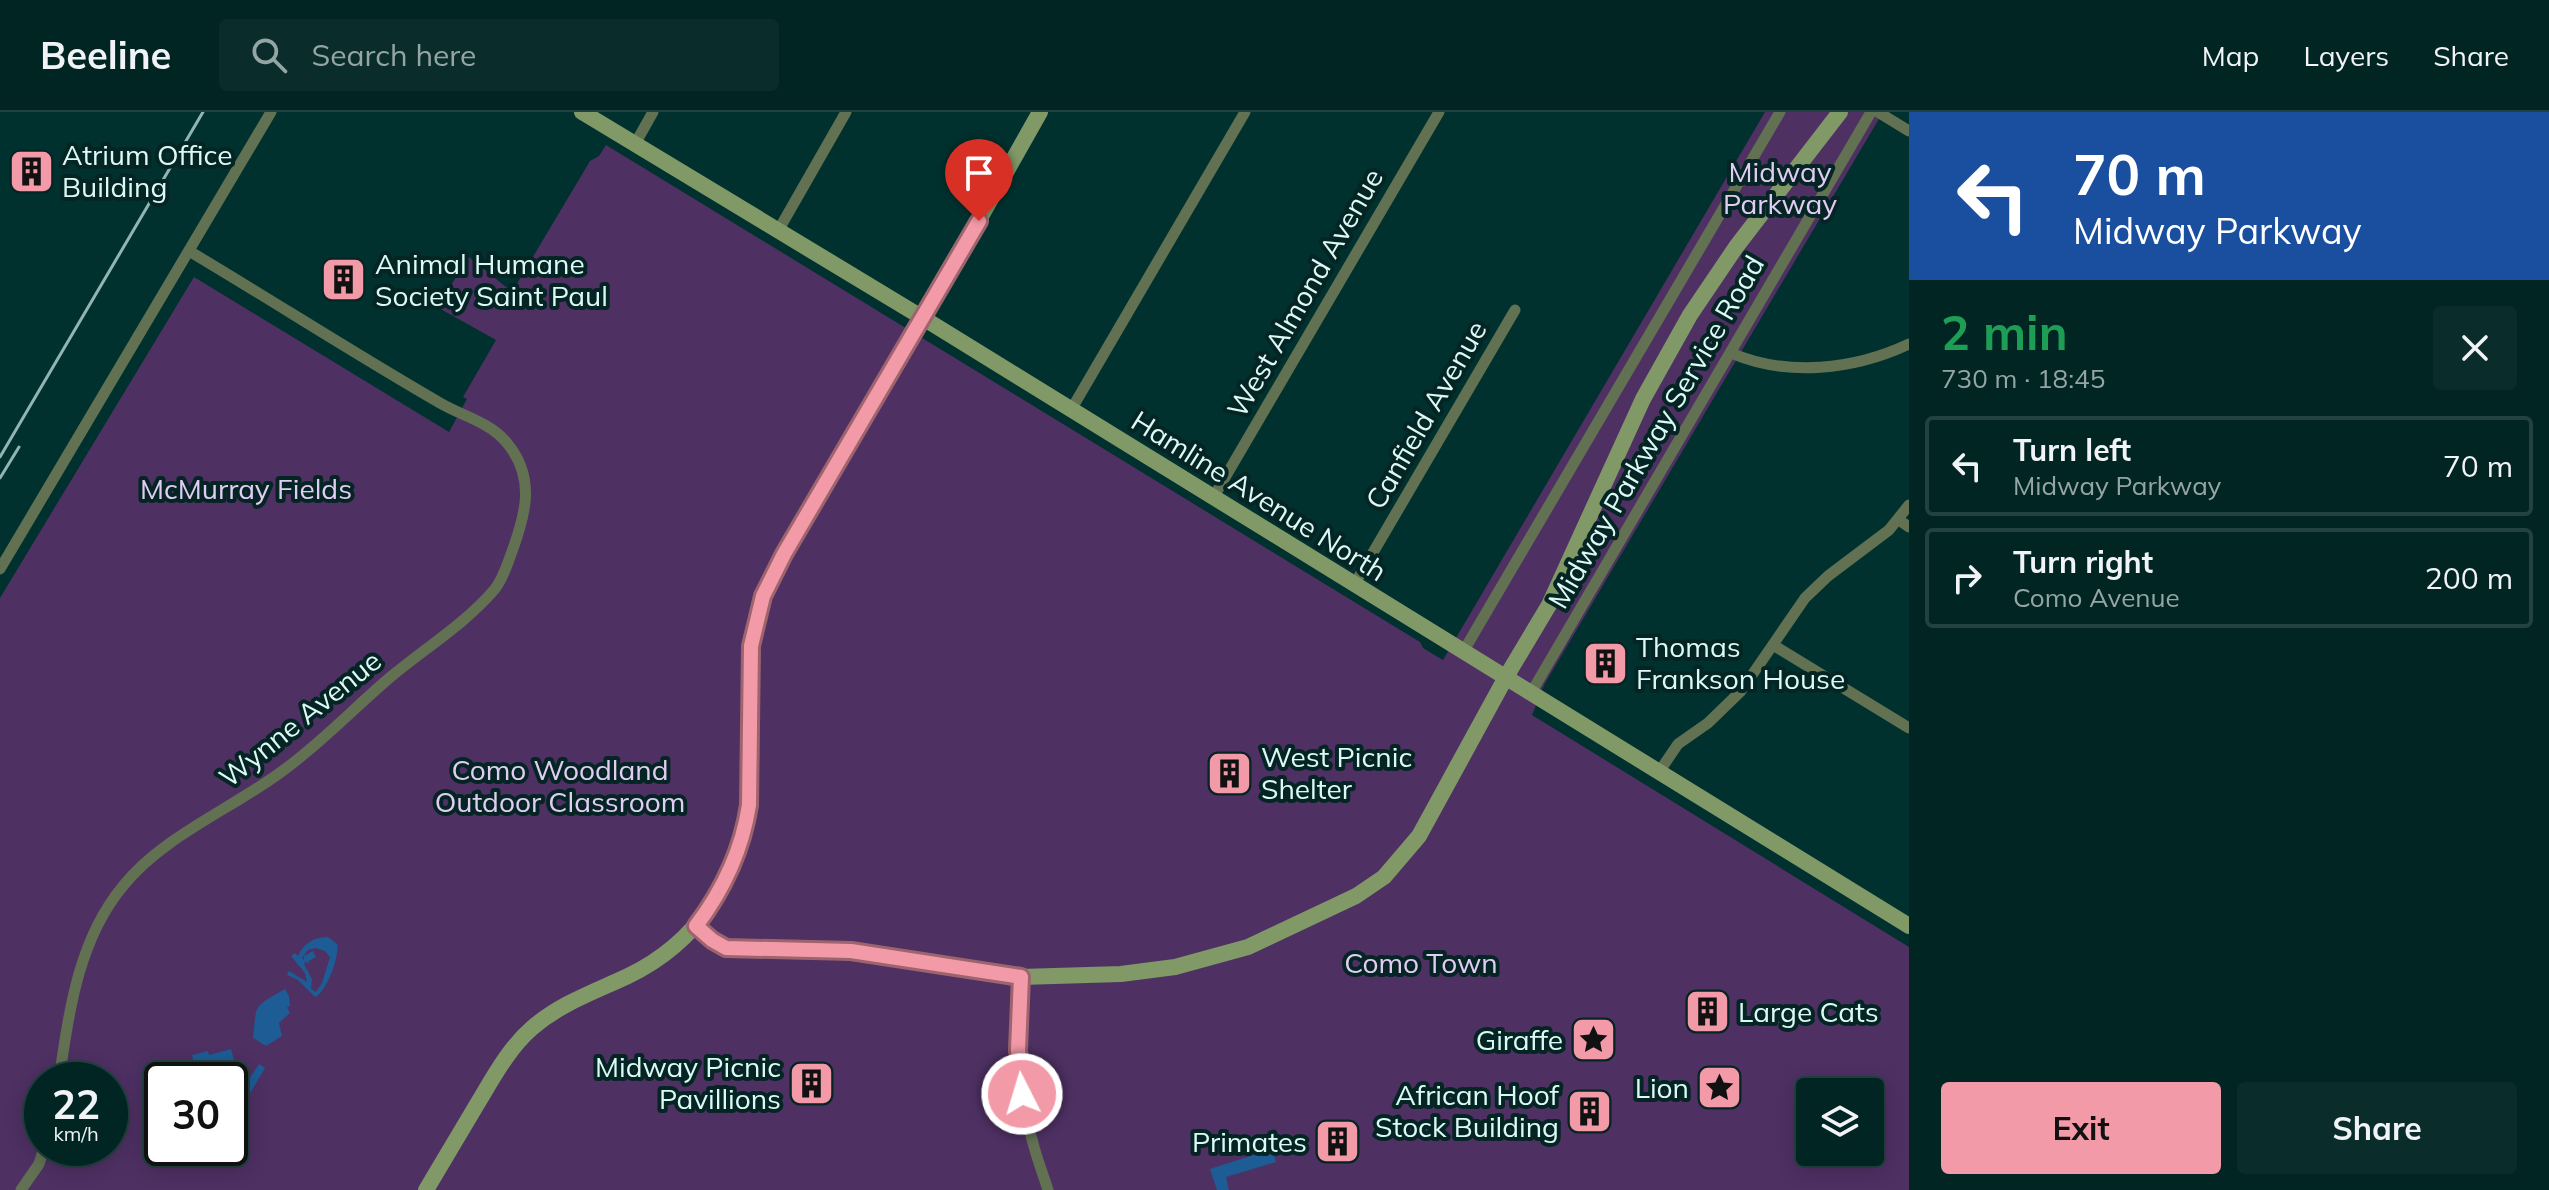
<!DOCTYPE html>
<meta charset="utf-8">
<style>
:root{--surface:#002523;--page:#0a2d2b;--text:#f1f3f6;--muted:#95a5a6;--line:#224241;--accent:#f39aa8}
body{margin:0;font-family:Mulish,sans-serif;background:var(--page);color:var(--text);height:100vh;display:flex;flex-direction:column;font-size:30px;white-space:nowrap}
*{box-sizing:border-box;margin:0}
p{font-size:26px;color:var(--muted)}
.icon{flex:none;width:44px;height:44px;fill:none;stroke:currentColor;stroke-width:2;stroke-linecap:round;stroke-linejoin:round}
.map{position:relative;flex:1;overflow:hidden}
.side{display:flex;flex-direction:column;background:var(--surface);width:640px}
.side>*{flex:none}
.top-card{background:#1a4fa0;color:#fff;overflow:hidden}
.buttons{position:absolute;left:1796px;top:966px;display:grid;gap:16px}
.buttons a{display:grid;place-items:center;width:88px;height:88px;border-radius:8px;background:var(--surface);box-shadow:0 4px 20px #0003,0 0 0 2px var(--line);font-size:40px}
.speed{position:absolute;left:24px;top:950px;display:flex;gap:16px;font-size:40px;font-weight:700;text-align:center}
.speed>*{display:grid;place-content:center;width:104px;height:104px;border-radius:50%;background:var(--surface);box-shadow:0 4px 20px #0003,0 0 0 2px var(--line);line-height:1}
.speed small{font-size:20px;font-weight:400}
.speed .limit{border:4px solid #111;border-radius:12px;background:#fff;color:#111}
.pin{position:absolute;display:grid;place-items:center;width:68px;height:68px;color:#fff;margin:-82px -34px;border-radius:50% 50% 50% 0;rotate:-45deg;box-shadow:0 0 8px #0007}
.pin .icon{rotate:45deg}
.me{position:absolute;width:88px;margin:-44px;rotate:355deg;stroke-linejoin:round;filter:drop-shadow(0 0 6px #0008)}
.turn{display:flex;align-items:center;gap:28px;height:168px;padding:0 32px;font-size:36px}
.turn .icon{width:104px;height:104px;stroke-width:2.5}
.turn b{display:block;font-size:56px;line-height:68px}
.round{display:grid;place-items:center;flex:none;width:84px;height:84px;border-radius:8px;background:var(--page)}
.overview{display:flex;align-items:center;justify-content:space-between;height:136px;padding:0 32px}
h1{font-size:48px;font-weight:700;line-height:60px;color:#1e9e55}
.action{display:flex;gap:16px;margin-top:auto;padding:16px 32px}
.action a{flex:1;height:92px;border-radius:8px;background:var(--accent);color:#111;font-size:32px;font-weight:700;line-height:92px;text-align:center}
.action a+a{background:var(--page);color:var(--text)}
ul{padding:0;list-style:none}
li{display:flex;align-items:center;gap:24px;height:100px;margin:0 16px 12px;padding:0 16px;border:4px solid var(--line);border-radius:8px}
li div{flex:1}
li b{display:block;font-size:30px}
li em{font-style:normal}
header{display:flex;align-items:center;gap:48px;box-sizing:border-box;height:112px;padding:0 40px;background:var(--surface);border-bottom:2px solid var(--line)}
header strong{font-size:38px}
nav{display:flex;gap:44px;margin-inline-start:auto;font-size:28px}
.search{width:560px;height:72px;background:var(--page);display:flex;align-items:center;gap:20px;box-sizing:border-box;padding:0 28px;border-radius:8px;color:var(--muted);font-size:30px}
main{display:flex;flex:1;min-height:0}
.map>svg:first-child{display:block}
.green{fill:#4e3063;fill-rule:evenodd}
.water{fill:#1d5c95;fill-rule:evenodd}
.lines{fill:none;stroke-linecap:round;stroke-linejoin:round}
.street{stroke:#617152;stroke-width:11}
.secondary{stroke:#809967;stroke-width:16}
.rail{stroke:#91b5b2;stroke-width:3}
.route-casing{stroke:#9e646d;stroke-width:20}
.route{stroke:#f39aa8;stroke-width:14}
.labels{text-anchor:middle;stroke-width:8;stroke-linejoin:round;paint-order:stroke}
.poi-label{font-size:28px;fill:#dcf9f6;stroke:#052524;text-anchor:start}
.park-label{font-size:28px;fill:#e1ccf3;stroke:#052524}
.street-label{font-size:28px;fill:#dcf9f6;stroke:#052524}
</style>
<header>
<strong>Beeline</strong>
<div class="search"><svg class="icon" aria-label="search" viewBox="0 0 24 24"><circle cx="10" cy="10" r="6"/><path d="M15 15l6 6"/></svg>Search here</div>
<nav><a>Map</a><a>Layers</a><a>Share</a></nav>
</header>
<main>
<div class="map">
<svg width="1909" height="1078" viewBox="0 0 1909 1078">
<rect width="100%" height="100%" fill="#00312f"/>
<path class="green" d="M 1765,0 L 1883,0 L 1544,573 L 1532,603 L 1909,835 L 1909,1078 L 0,1078 L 0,486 L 194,165 L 449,320 L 467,287 L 463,285 L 496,228 L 437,195 L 469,145 L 512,180 L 590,49 L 599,44 L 606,33 L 1420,530 L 1423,536 L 1443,548 ZM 42,968 L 110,968 L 110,1036 L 42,1036 ZM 162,968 L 230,968 L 230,1036 L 162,1036 ZM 1810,980 L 1870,980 L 1870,1040 L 1810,1040 Z"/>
<g class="water">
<path d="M 328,825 L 337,832 C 340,844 326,881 315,885 L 298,868 L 287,863 L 289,859 L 307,870 L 305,861 L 291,844 L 295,841 L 298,844 C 304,831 314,825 328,825 ZM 316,836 L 325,839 L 330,845 L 322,871 L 316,880 L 311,877 L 312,867 L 304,852 L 306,849 L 308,852 L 309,849 L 316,845 L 313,839 L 304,844 L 304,848 L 302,846 L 308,838 Z"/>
<path d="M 285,877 L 289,884 L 290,894 L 287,895 L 290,901 L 279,911 L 282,924 L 266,934 L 253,926 C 257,891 252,896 285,877 Z"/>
<path d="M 231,937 L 242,978 L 259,952 L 265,956 L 243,993 L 230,986 L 230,968 L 224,968 L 232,966 L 231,960 L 198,968 L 192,943 L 208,939 L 209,943 Z"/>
<path d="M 1272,1037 L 1276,1050 L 1226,1065 L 1229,1078 L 1217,1078 L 1210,1057 Z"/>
</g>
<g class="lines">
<g class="street">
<path d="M 1878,0 L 1909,19"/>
<path d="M 635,32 L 653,0"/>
<path d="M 778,119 L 846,0"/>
<path d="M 1731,241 C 1787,265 1854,258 1909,232"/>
<path d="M 1071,298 L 1245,0"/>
<path d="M 1213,386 L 1439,0"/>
<path d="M 1899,408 L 1909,415"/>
<path d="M 0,457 L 271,0"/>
<path d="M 1354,473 L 1515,198"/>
<path d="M 1773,533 L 1909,616"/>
<path d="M 1463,540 L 1780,0"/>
<path d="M 1531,581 L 1871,0"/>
<path d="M 1659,660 L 1678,632 L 1708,611 L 1741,579 L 1805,486 L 1828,464 L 1889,418 L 1909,393"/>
<path d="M 1021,865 C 1016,920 1017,977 1033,1031 C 1037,1047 1043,1062 1048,1078"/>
<path d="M 59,968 C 69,900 78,828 123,774 C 162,725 231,697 281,660 C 319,633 352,598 387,568 C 422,538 464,513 494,478 C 502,469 506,456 510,445 C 525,405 537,367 507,331 C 490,310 462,304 440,291 C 355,242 273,189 189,139"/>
<path d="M 21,1078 L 39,1052 L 44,1036"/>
</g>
<g class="secondary">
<path d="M 582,0 L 923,206 L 1909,814"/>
<path d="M 696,814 L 712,828 L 726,836 L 851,839 L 1021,865 L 1121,862 L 1175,855 L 1248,835 L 1356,784 L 1384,765 L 1419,724 L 1506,565 L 1549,493 L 1643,287 L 1690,203 L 1736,135 L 1840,0"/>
<path d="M 426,1078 C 444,1048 461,1019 479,989 C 494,964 509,936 532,916 C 561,891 594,880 628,864 C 697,831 738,768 749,693 L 751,534 L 763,484 L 784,442 L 915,221 L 1040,0"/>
</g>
<g class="rail">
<path d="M 0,345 L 203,0"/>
<path d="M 0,366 L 19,335"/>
</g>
</g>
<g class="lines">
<defs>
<path id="route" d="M 979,109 L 784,442 L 763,484 L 751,534 L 749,693 C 742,739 724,777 696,814 L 712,828 L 726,836 L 851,839 L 1021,865 L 1018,938 L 1022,982"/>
</defs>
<use href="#route" class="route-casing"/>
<use href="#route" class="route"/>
</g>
<defs>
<symbol id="building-square" viewBox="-11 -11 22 22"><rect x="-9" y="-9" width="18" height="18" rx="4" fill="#f39aa8" stroke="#052524"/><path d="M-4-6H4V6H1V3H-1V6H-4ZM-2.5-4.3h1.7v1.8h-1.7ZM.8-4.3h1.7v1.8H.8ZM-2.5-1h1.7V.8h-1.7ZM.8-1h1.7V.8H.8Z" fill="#111"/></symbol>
<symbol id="sight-square" viewBox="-11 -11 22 22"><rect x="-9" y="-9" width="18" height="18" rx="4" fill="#f39aa8" stroke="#052524"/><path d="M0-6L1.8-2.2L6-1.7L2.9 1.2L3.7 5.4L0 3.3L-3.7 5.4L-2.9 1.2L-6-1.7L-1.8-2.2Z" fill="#111"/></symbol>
</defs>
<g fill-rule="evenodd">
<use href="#building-square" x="6" y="34" width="51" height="51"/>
<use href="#building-square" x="318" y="142" width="51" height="51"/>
<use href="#building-square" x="1580" y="526" width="51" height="51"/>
<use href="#building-square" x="1204" y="636" width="51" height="51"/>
<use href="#building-square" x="1682" y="874" width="51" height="51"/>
<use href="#sight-square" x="1568" y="902" width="51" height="51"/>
<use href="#building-square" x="786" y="946" width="51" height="51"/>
<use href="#sight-square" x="1694" y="950" width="51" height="51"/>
<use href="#building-square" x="1564" y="974" width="51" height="51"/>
<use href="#building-square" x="1312" y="1004" width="51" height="51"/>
</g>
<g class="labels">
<g class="poi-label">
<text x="62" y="53">Atrium Office<tspan x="62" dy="32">Building</tspan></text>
<text x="375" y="162">Animal Humane<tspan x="375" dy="32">Society Saint Paul</tspan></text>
<text x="1636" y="545">Thomas<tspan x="1636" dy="32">Frankson House</tspan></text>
<text x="1261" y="655">West Picnic<tspan x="1261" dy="32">Shelter</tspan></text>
<text x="1738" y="910">Large Cats</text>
<text x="1563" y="938" text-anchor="end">Giraffe</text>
<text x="781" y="965" text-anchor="end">Midway Picnic<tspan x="781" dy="32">Pavillions</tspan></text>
<text x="1689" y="986" text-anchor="end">Lion</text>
<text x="1559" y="993" text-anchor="end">African Hoof<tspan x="1559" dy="32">Stock Building</tspan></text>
<text x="1307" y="1040" text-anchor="end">Primates</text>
</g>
<g class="park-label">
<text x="1780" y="70">Midway<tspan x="1780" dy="32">Parkway</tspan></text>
<text x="246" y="387">McMurray Fields</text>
<text x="560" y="668">Como Woodland<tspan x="560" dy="32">Outdoor Classroom</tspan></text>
<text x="1421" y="861">Como Town</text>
</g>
<g class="street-label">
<text transform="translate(1305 181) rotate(-60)" y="10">West Almond Avenue</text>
<text transform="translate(1426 303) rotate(-60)" y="10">Canfield Avenue</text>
<text transform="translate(1656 320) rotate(-60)" y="10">Midway Parkway Service Road</text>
<text transform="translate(1259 384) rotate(32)" y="10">Hamline Avenue North</text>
<text transform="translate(300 607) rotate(-39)" y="10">Wynne Avenue</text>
</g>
</g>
</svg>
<div class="buttons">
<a><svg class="icon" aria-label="layers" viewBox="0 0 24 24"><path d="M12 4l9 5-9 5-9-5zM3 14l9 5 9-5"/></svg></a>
</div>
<div class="speed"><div>22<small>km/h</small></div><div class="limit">30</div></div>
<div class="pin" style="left:979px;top:109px;background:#d93025"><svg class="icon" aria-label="arrive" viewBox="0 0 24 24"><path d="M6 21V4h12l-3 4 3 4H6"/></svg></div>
<svg class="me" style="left:1022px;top:982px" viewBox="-20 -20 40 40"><circle r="17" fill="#f39aa8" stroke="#fff" stroke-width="3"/><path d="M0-11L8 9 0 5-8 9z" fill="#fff"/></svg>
</div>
<section class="side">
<div class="top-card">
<div class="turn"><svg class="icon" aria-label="left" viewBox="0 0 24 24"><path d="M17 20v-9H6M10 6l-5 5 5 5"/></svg><div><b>70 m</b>Midway Parkway</div></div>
</div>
<div class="overview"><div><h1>2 min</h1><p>730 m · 18:45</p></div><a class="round"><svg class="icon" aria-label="close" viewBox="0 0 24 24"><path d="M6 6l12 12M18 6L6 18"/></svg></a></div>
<ul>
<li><svg class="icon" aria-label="left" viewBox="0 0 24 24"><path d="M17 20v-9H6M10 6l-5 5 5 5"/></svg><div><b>Turn left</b><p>Midway Parkway</p></div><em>70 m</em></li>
<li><svg class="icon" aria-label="right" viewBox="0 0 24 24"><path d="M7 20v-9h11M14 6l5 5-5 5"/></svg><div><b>Turn right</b><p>Como Avenue</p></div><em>200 m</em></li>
</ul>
<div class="action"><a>Exit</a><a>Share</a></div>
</section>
</main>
